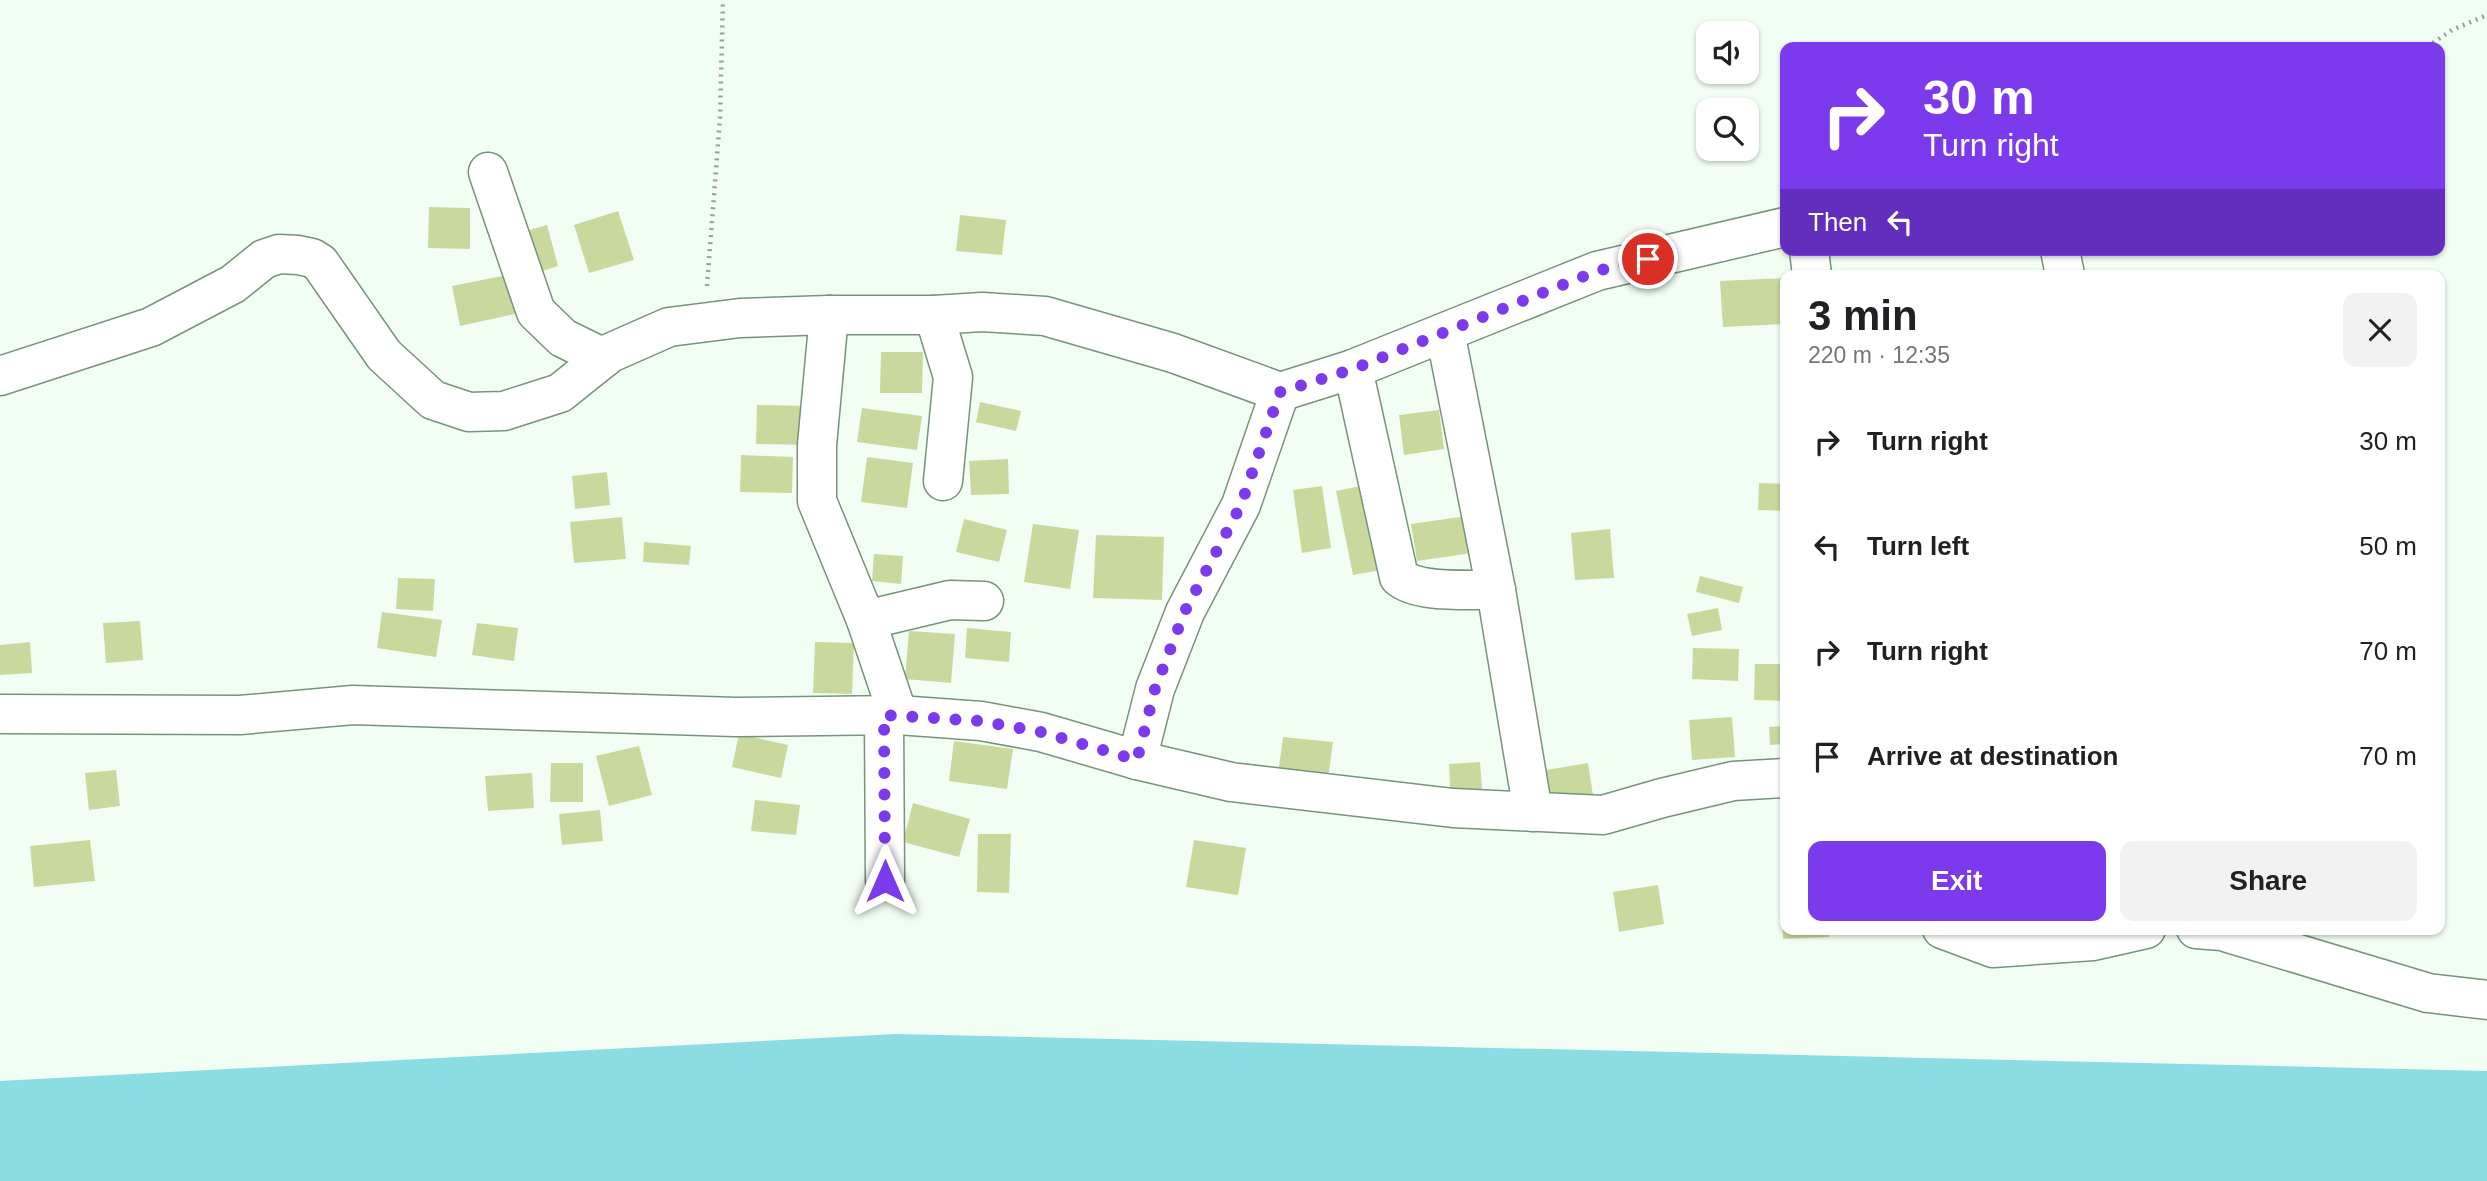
<!DOCTYPE html>
<meta charset="utf-8">
<style>
:root{--surface:#fff;--page:#f2f2f2;--text:#202124;--muted:#757577;--accent:#7c3aed}
body{margin:0;font-family:Helvetica,sans-serif;background:var(--page);color:var(--text);height:100vh;display:flex;flex-direction:column;font-size:26px;white-space:nowrap}
*{box-sizing:border-box;margin:0}
p{font-size:23px;color:var(--muted)}
.icon{flex:none;width:38px;height:38px;fill:none;stroke:currentColor;stroke-width:2;stroke-linecap:round;stroke-linejoin:round}
.map{position:relative;flex:1;overflow:hidden}
.drawer{position:absolute;left:1780px;top:270px;width:665px;height:665px;display:flex;flex-direction:column;background:var(--surface);border-radius:14px;box-shadow:0 2px 5px #0004}
.drawer>*{flex:none}
.hud{position:absolute;left:1780px;top:42px;width:665px;height:214px;border-radius:14px;box-shadow:0 2px 5px #0004;background:#7c3aed;color:#fff;overflow:hidden}
.controls{position:absolute;left:1696px;top:21px;display:grid;gap:14px}
.controls a{display:grid;place-items:center;width:63px;height:63px;border-radius:14px;background:var(--surface);box-shadow:0 2px 5px #0004;font-size:35px}
.pin{position:absolute;display:grid;place-items:center;width:60px;height:60px;color:#fff;margin:-30px;border:4px solid #fff;border-radius:50%;box-shadow:0 2px 7px #0007}
.me{position:absolute;width:77px;margin:-38px;rotate:0deg;stroke-linejoin:round;filter:drop-shadow(0 0 5px #0008)}
.turn{display:flex;align-items:center;gap:24px;height:147px;padding:0 28px;font-size:32px}
.turn .icon{width:91px;height:91px;stroke-width:2.5}
.turn b{display:block;font-size:49px;line-height:60px}
.then{display:flex;align-items:center;height:66px;padding:0 28px;background:#0003;gap:14px;font-size:26px}
.round{display:grid;place-items:center;flex:none;width:74px;height:74px;border-radius:14px;background:var(--page)}
.summary{display:flex;align-items:center;justify-content:space-between;height:119px;padding:0 28px}
h1{font-size:42px;font-weight:800;line-height:52px}
.primary-button{display:flex;gap:14px;margin-top:auto;padding:14px 28px}
.primary-button a{flex:1;height:80px;border-radius:14px;background:var(--accent);color:#fff;font-size:28px;font-weight:800;line-height:80px;text-align:center}
.primary-button a+a{background:var(--page);color:var(--text)}
ul{padding:0;list-style:none}
li{display:flex;align-items:center;gap:21px;height:105px;padding:0 28px}
li div{flex:1}
li b{display:block;font-size:26px}
li em{font-style:normal}
.map>svg:first-child{display:block}
.water{fill:#8bdde3}
.building{fill:#c9d99e}
.lines{fill:none;stroke-linecap:round;stroke-linejoin:round}
.minor-casing{stroke:#77937a;stroke-width:41}
.path{stroke:#96a297;stroke-width:4.5;stroke-dasharray:2 5;stroke-linecap:butt}
.minor{stroke:#fff;stroke-width:38}
.route{stroke:#7c3aed;stroke-width:12;stroke-dasharray:0 21.6}
</style>
<div class="map">
<svg width="2487" height="1181" viewBox="0 0 2487 1181">
<rect width="100%" height="100%" fill="#f2fef3"/>
<path class="water" d="M 896,1034 L 2487,1071 L 2487,1181 L 0,1181 L 0,1081 Z"/>
<g class="building">
<path d="M 429,207 L 470,208 L 470,249 L 428,248 Z"/>
<path d="M 618,211 L 634,260 L 589,273 L 574,225 Z"/>
<path d="M 960,215 L 1006,220 L 1002,255 L 956,251 Z"/>
<path d="M 547,225 L 558,266 L 530,275 L 518,233 Z"/>
<path d="M 512,274 L 519,313 L 460,326 L 452,286 Z"/>
<path d="M 1785,278 L 1785,324 L 1723,327 L 1720,281 Z"/>
<path d="M 881,352 L 923,352 L 922,393 L 880,393 Z"/>
<path d="M 980,402 L 1021,411 L 1016,431 L 976,422 Z"/>
<path d="M 757,405 L 811,406 L 810,445 L 756,444 Z"/>
<path d="M 862,408 L 922,416 L 917,450 L 857,442 Z"/>
<path d="M 1439,410 L 1444,449 L 1404,455 L 1399,415 Z"/>
<path d="M 741,455 L 793,457 L 792,493 L 740,492 Z"/>
<path d="M 867,457 L 913,463 L 907,508 L 861,502 Z"/>
<path d="M 1008,459 L 1009,494 L 971,495 L 969,461 Z"/>
<path d="M 607,472 L 610,505 L 575,509 L 572,476 Z"/>
<path d="M 1759,483 L 1785,484 L 1785,511 L 1758,510 Z"/>
<path d="M 1370,484 L 1387,569 L 1353,575 L 1336,491 Z"/>
<path d="M 1322,486 L 1331,548 L 1302,553 L 1293,490 Z"/>
<path d="M 1467,516 L 1472,553 L 1417,561 L 1411,524 Z"/>
<path d="M 622,517 L 626,559 L 574,563 L 570,522 Z"/>
<path d="M 964,519 L 1007,530 L 999,562 L 956,552 Z"/>
<path d="M 1033,524 L 1079,530 L 1070,589 L 1024,582 Z"/>
<path d="M 1610,529 L 1614,578 L 1575,580 L 1571,533 Z"/>
<path d="M 1096,535 L 1164,537 L 1162,600 L 1093,598 Z"/>
<path d="M 644,542 L 691,546 L 689,565 L 643,562 Z"/>
<path d="M 874,554 L 903,556 L 901,584 L 872,581 Z"/>
<path d="M 1700,576 L 1743,587 L 1739,603 L 1696,592 Z"/>
<path d="M 398,578 L 435,579 L 433,611 L 396,609 Z"/>
<path d="M 1718,608 L 1722,630 L 1692,636 L 1687,614 Z"/>
<path d="M 382,612 L 442,620 L 436,657 L 377,648 Z"/>
<path d="M 140,621 L 143,660 L 106,663 L 103,623 Z"/>
<path d="M 477,623 L 518,628 L 514,661 L 472,655 Z"/>
<path d="M 967,628 L 1011,632 L 1009,662 L 965,658 Z"/>
<path d="M 909,631 L 955,634 L 951,683 L 905,679 Z"/>
<path d="M 30,642 L 32,673 L 0,675 L 0,645 Z"/>
<path d="M 815,642 L 854,643 L 852,694 L 813,693 Z"/>
<path d="M 1693,648 L 1739,649 L 1738,681 L 1692,679 Z"/>
<path d="M 1755,664 L 1785,664 L 1785,701 L 1754,700 Z"/>
<path d="M 1732,717 L 1735,757 L 1692,760 L 1689,720 Z"/>
<path d="M 1785,726 L 1785,744 L 1770,745 L 1769,727 Z"/>
<path d="M 739,734 L 788,745 L 781,778 L 732,767 Z"/>
<path d="M 1283,737 L 1333,742 L 1328,780 L 1278,774 Z"/>
<path d="M 954,741 L 1013,749 L 1007,789 L 949,781 Z"/>
<path d="M 639,746 L 652,795 L 609,806 L 596,756 Z"/>
<path d="M 1480,762 L 1483,803 L 1451,805 L 1449,764 Z"/>
<path d="M 551,763 L 583,763 L 583,802 L 550,802 Z"/>
<path d="M 1588,763 L 1594,802 L 1553,809 L 1546,770 Z"/>
<path d="M 116,770 L 120,806 L 89,810 L 85,773 Z"/>
<path d="M 532,773 L 534,808 L 488,811 L 485,776 Z"/>
<path d="M 755,800 L 800,805 L 796,835 L 751,831 Z"/>
<path d="M 913,803 L 970,819 L 959,857 L 903,842 Z"/>
<path d="M 600,810 L 603,841 L 562,845 L 559,814 Z"/>
<path d="M 978,834 L 1011,834 L 1009,893 L 977,892 Z"/>
<path d="M 90,840 L 95,881 L 34,887 L 30,846 Z"/>
<path d="M 1194,840 L 1246,848 L 1238,895 L 1186,887 Z"/>
<path d="M 1658,885 L 1664,924 L 1619,932 L 1613,892 Z"/>
<path d="M 1785,885 L 1785,929 L 1829,929 L 1829,937 L 1783,939 L 1781,886 Z"/>
</g>
<g class="lines">
<defs>
<g id="minor">
<path d="M 488,172 L 536,312 L 563,338 L 604,358"/>
<path d="M 1809,250 L 1812,275"/>
<path d="M 2060,250 L 2065,275"/>
<path d="M 829,315 L 817,445 L 817,501 L 866,620 L 898,715"/>
<path d="M 934,315 L 953,377 L 943,481"/>
<path d="M 1445,332 L 1496,590 L 1533,812"/>
<path d="M 1353,369 L 1399,577 C 1418,594 1471,589 1496,590"/>
<path d="M 0,376 L 151,327 L 233,284 L 264,259 L 279,254 L 298,255 L 312,258 L 320,263 L 384,355 L 433,400 L 469,412 L 504,411 L 560,393 L 610,353 L 669,327 L 740,318 L 829,315 L 934,315 L 982,312 L 1045,316 L 1173,353 L 1280,392 L 1353,369 L 1597,271 L 1785,227"/>
<path d="M 866,620 L 950,600 L 984,601"/>
<path d="M 0,714 L 240,715 L 353,705 L 735,717 L 898,715 L 981,721 L 1041,732 L 1137,760 L 1231,782 L 1453,808 L 1603,815 L 1662,798 L 1733,781 L 1785,778"/>
<path d="M 884,715 L 885,881"/>
<path d="M 1137,760 L 1155,689 L 1185,612 L 1241,505 L 1280,392"/>
<path d="M 1942,929 L 1993,948 L 2093,941 L 2146,929"/>
<path d="M 2196,929 L 2222,931 L 2428,993 L 2487,1000"/>
</g>
</defs>
<use href="#minor" class="minor-casing"/>
<g class="path">
<path d="M 2427,47 L 2452,30 L 2487,15"/>
<path d="M 707,286 L 720,118 L 723,0"/>
</g>
<use href="#minor" class="minor"/>
</g>
<g class="lines">
<path class="route" d="M 885,881 L 884,715 L 981,721 L 1041,732 L 1137,760 L 1155,689 L 1185,611 L 1241,505 L 1280,392 L 1353,369 L 1597,271 L 1648,259"/>
</g>
</svg>
<div class="controls">
<a><svg class="icon" aria-label="sound" viewBox="0 0 24 24"><path d="M4 9h4l5-4v14l-5-4H4zM17 9q2 3 0 6"/></svg></a>
<a><svg class="icon" aria-label="search" viewBox="0 0 24 24"><circle cx="10" cy="10" r="6"/><path d="M15 15l6 6"/></svg></a>
</div>
<div class="pin" style="left:1648px;top:259px;background:#d93025"><svg class="icon" aria-label="arrive" viewBox="0 0 24 24"><path d="M6 21V4h12l-3 4 3 4H6"/></svg></div>
<svg class="me" style="left:885px;top:881px" viewBox="-20 -20 40 40"><path d="M0-17L14 15 0 8-14 15z" fill="#7c3aed" stroke="#fff" stroke-width="4"/></svg>
<div class="hud">
<div class="turn"><svg class="icon" aria-label="right" viewBox="0 0 24 24"><path d="M7 20v-9h11M14 6l5 5-5 5"/></svg><div><b>30 m</b>Turn right</div></div>
<div class="then">Then<svg class="icon" aria-label="left" viewBox="0 0 24 24"><path d="M17 20v-9H6M10 6l-5 5 5 5"/></svg></div>
</div>
<section class="drawer">
<div class="summary"><div><h1>3 min</h1><p>220 m · 12:35</p></div><a class="round"><svg class="icon" aria-label="close" viewBox="0 0 24 24"><path d="M6 6l12 12M18 6L6 18"/></svg></a></div>
<ul>
<li><svg class="icon" aria-label="right" viewBox="0 0 24 24"><path d="M7 20v-9h11M14 6l5 5-5 5"/></svg><div><b>Turn right</b></div><em>30 m</em></li>
<li><svg class="icon" aria-label="left" viewBox="0 0 24 24"><path d="M17 20v-9H6M10 6l-5 5 5 5"/></svg><div><b>Turn left</b></div><em>50 m</em></li>
<li><svg class="icon" aria-label="right" viewBox="0 0 24 24"><path d="M7 20v-9h11M14 6l5 5-5 5"/></svg><div><b>Turn right</b></div><em>70 m</em></li>
<li><svg class="icon" aria-label="arrive" viewBox="0 0 24 24"><path d="M6 21V4h12l-3 4 3 4H6"/></svg><div><b>Arrive at destination</b></div><em>70 m</em></li>
</ul>
<div class="primary-button"><a>Exit</a><a>Share</a></div>
</section>
</div>
